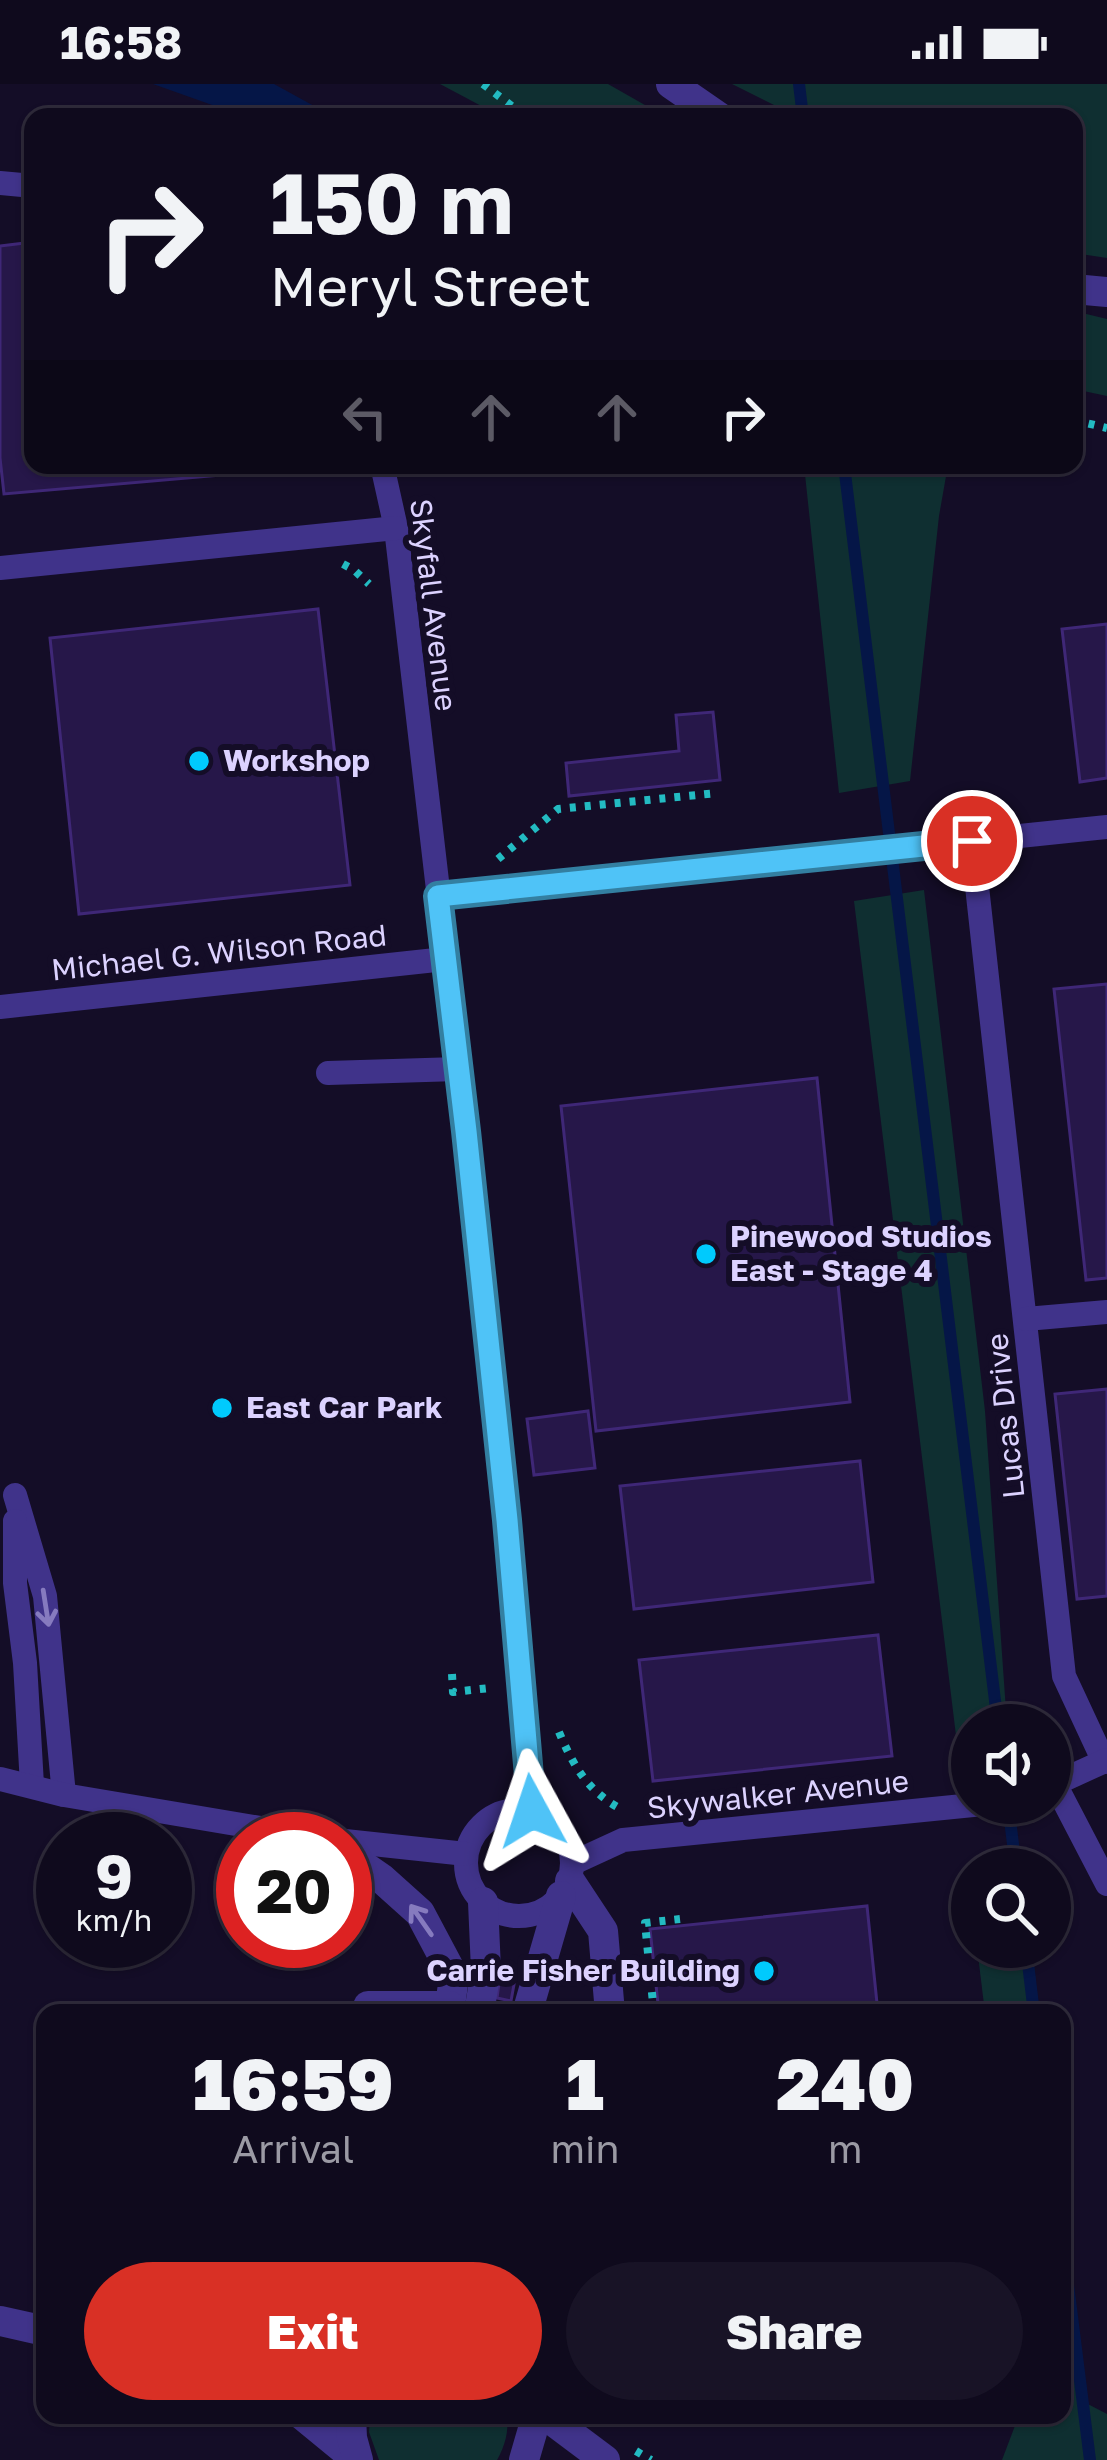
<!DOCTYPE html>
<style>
:root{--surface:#0f0a1d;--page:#181326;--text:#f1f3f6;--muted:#9b9aa4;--line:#2f2b3b;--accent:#d93025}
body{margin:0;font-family:"Golos Text",sans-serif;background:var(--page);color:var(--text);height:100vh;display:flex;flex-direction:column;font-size:45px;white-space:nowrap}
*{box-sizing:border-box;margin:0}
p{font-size:39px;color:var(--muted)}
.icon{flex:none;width:66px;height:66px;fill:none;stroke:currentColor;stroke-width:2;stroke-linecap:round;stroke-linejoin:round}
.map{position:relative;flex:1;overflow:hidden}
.panel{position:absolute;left:36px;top:1920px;width:1035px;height:420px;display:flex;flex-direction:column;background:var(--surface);border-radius:24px;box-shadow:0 3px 9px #0004,0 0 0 3px var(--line)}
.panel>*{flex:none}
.top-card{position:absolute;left:24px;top:24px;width:1059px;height:366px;border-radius:24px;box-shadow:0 3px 9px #0004,0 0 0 3px var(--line);background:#0f0a1d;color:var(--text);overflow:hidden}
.fabs{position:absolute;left:951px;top:1620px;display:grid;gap:24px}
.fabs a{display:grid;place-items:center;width:120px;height:120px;border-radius:50%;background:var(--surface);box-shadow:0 3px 9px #0004,0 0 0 3px var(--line);font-size:60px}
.speed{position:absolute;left:36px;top:1728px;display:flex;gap:24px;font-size:60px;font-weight:700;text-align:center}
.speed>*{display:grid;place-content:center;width:156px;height:156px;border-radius:50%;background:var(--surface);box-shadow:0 3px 9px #0004,0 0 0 3px var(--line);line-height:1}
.speed small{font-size:30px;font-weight:400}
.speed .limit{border:18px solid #d22;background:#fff;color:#111}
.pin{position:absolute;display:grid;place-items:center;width:102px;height:102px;color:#fff;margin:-51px;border:6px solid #fff;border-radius:50%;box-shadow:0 3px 12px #0007}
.me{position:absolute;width:132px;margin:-66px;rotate:355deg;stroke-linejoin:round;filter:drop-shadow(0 0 9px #0008)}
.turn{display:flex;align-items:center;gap:42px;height:252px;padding:0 48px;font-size:54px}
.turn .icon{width:156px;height:156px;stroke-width:2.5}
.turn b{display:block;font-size:84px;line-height:102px}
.lanes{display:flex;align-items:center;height:114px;padding:0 48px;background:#0003;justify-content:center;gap:60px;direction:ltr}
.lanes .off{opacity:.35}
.eta{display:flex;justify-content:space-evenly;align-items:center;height:204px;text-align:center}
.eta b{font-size:72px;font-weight:800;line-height:84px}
.button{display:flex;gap:24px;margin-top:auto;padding:24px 48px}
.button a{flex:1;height:138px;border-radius:72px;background:var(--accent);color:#fff;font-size:48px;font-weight:800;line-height:138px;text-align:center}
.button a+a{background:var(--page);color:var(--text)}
.status{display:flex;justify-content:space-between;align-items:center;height:84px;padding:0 60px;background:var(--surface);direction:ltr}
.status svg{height:33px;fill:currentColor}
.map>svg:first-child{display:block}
.green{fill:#0f2f31}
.water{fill:#051647}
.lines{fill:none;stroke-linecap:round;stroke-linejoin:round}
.stream{stroke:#051647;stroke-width:12}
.building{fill:#261749;stroke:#3f2777;stroke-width:3}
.path{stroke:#23bbc2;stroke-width:8;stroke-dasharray:6 9;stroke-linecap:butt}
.service{stroke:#40338a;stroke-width:24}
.minor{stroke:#40338a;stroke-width:30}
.tertiary{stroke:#40338a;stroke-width:30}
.oneway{stroke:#867bbf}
.route-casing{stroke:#337fa1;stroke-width:30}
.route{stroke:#4fc3f7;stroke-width:21}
.poi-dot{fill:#00cafd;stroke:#140d27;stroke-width:4.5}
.labels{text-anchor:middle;stroke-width:12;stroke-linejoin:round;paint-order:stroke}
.street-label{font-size:30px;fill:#dcd2ff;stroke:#140d27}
.poi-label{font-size:30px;font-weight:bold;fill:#dcd2ff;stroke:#140d27;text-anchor:start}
</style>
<div class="status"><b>16:58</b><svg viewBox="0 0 49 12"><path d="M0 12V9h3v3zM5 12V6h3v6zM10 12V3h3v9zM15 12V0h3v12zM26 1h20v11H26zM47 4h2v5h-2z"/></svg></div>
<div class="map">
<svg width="1107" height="2376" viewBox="0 0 1107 2376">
<rect width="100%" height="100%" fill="#140d27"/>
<g class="green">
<path d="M 440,0 L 608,0 L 666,33 L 502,33 Z"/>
<path d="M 732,0 L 1107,0 L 1107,174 L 1074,169 L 1074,33 L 798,33 Z"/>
<path d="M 1074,227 L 1107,235 L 1107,312 L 1074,305 Z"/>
<path d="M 804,381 L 948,381 L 939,432 L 910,697 L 839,709 Z"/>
<path d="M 924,806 L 985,1327 L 1007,1641 L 972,1641 L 972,1669 L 959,1676 L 854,817 Z"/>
<path d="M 977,1863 L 1032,1863 L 1039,1929 L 985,1929 Z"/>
<path d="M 1062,2162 L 1084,2318 L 1107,2330 L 1107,2376 L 1002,2376 L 1019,2331 L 1062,2331 Z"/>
<path d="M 370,2331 L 507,2331 C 509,2347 505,2362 497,2376 L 379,2376 L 369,2348 Z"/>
</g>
<path class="water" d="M 153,0 L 274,0 L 334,33 L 246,33 Z"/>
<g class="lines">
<g class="stream">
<path d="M 799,0 L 803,33"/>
<path d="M 844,381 L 998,1641"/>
<path d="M 1008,1719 L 1016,1785"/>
<path d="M 1026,1863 L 1034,1929"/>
<path d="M 1062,2153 L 1090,2376"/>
</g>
</g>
<g class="building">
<path d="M 33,158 L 33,381 L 268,381 L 268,387 L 4,410 L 0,374 L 0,162 Z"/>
<path d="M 318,525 L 350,801 L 79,830 L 50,554 Z"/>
<path d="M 1107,540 L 1107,694 L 1080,698 L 1062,545 Z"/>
<path d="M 713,628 L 720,696 L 569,712 L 566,679 L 679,667 L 676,631 Z"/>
<path d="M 1107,900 L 1107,1194 L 1086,1196 L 1054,905 Z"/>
<path d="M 817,994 L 850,1318 L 596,1347 L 561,1022 Z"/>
<path d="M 1107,1305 L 1107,1512 L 1077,1515 L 1055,1310 Z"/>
<path d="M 588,1327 L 595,1384 L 534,1391 L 527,1335 Z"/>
<path d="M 860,1377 L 873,1498 L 634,1525 L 620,1402 Z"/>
<path d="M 878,1551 L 892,1672 L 653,1697 L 639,1576 Z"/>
<path d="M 867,1822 L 878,1929 L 659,1929 L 650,1845 Z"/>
<path d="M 500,1892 L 515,1895 L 511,1917 L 497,1914 Z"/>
</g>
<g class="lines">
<g class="path">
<path d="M 483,0 L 526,33"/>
<path d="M 1074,336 L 1107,344"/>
<path d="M 343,480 L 354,486 L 369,500"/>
<path d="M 498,775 L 558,725 L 717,709"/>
<path d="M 452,1590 L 453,1608 L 490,1604"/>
<path d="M 559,1648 C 573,1681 587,1706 619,1724"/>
<path d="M 654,1929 L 645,1839 L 680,1835"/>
<path d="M 636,2367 L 651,2376"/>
</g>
<g class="service">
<path d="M 0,99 L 33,102"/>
<path d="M 382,381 L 396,444 L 466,1047 L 507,1436 L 532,1727"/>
<path d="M 0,484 L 396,444"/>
<path d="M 972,757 L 1064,1592 L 1104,1678"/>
<path d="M 438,812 L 1107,743"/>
<path d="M 0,923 L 445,875"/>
<path d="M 328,989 L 458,985"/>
<path d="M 1026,1235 L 1107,1228"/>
<path d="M 15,1411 L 45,1512 L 64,1711"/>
<path d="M 15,1437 L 15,1499 L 25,1579 L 32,1701"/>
<path d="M 0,1695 L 64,1711 L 325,1755"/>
<path d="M 1055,1700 L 1107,1800"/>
<path d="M 1050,1702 L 1107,1676"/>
<circle cx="519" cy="1779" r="53"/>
<path d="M 345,1757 L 466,1770"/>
<path d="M 573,1779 L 623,1756 L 993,1719"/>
</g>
<g class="minor">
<path d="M 671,0 L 719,33"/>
<path d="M 1074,205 L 1107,208"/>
<path d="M 345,1769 L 381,1794 L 420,1829 L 454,1893 L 449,1929"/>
<path d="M 570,1797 L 603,1847 L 610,1929"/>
<path d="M 366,1929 L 368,1922 L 450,1922"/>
<path d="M 479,1929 L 486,1886 L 483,1818"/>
<path d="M 527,1929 L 561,1812"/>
<path d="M 0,2237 L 45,2247"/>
<path d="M 302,2331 L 357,2376"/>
</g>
<g class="tertiary">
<path d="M 351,2331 L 352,2354 L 358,2376"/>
<path d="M 545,2331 L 605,2376"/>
<path d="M 524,2376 L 533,2345 L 532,2331"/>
</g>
</g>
<defs><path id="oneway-shaft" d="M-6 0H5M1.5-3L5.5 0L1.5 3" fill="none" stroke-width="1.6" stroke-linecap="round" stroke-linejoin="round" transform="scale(3)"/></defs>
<g class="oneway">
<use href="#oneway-shaft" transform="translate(46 1524) rotate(81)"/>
<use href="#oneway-shaft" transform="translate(421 1836) rotate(-125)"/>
</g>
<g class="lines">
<defs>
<path id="route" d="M 532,1727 L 507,1436 L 466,1047 L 438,812 L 972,757"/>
</defs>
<use href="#route" class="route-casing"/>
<use href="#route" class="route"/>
</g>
<g class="poi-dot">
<circle cx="199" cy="677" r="12"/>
<circle cx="706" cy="1170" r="12"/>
<circle cx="222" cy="1324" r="12"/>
<circle cx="764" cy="1887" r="12"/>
</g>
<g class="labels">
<g class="street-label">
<text transform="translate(433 521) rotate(83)" y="10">Skyfall Avenue</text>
<text transform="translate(219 869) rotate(-6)" y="10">Michael G. Wilson Road</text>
<text transform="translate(1006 1332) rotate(-96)" y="10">Lucas Drive</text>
<text transform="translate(778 1711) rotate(-6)" y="10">Skywalker Avenue</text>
</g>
<g class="poi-label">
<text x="223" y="687">Workshop</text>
<text x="730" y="1163">Pinewood Studios<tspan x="730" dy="34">East - Stage 4</tspan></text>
<text x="246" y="1334">East Car Park</text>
<text x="740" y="1897" text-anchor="end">Carrie Fisher Building</text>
</g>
</g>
</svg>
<div class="fabs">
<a><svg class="icon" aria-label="sound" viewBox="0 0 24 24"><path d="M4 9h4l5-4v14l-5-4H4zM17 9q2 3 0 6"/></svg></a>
<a><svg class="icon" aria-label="search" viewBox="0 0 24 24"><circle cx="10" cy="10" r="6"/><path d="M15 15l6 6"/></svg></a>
</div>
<div class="speed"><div>9<small>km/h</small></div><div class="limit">20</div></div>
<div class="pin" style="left:972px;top:757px;background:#d93025"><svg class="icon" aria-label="arrive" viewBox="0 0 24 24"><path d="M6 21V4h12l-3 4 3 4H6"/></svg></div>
<svg class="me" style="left:532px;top:1727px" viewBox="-20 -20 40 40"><path d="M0-17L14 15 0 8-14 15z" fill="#4fc3f7" stroke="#fff" stroke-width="4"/></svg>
<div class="top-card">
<div class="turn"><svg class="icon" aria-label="right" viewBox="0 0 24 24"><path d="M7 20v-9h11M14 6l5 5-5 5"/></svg><div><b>150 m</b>Meryl Street</div></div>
<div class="lanes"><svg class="icon off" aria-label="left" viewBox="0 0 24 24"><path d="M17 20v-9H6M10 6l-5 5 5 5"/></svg><svg class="icon off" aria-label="ahead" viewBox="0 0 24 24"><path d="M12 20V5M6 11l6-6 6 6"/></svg><svg class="icon off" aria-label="ahead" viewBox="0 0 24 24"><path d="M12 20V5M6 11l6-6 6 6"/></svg><svg class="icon" aria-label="right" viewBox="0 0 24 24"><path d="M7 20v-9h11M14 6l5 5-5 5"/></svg></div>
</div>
<section class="panel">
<div class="eta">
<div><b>16:59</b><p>Arrival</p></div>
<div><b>1</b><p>min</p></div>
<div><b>240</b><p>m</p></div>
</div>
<div class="button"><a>Exit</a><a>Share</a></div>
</section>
</div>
